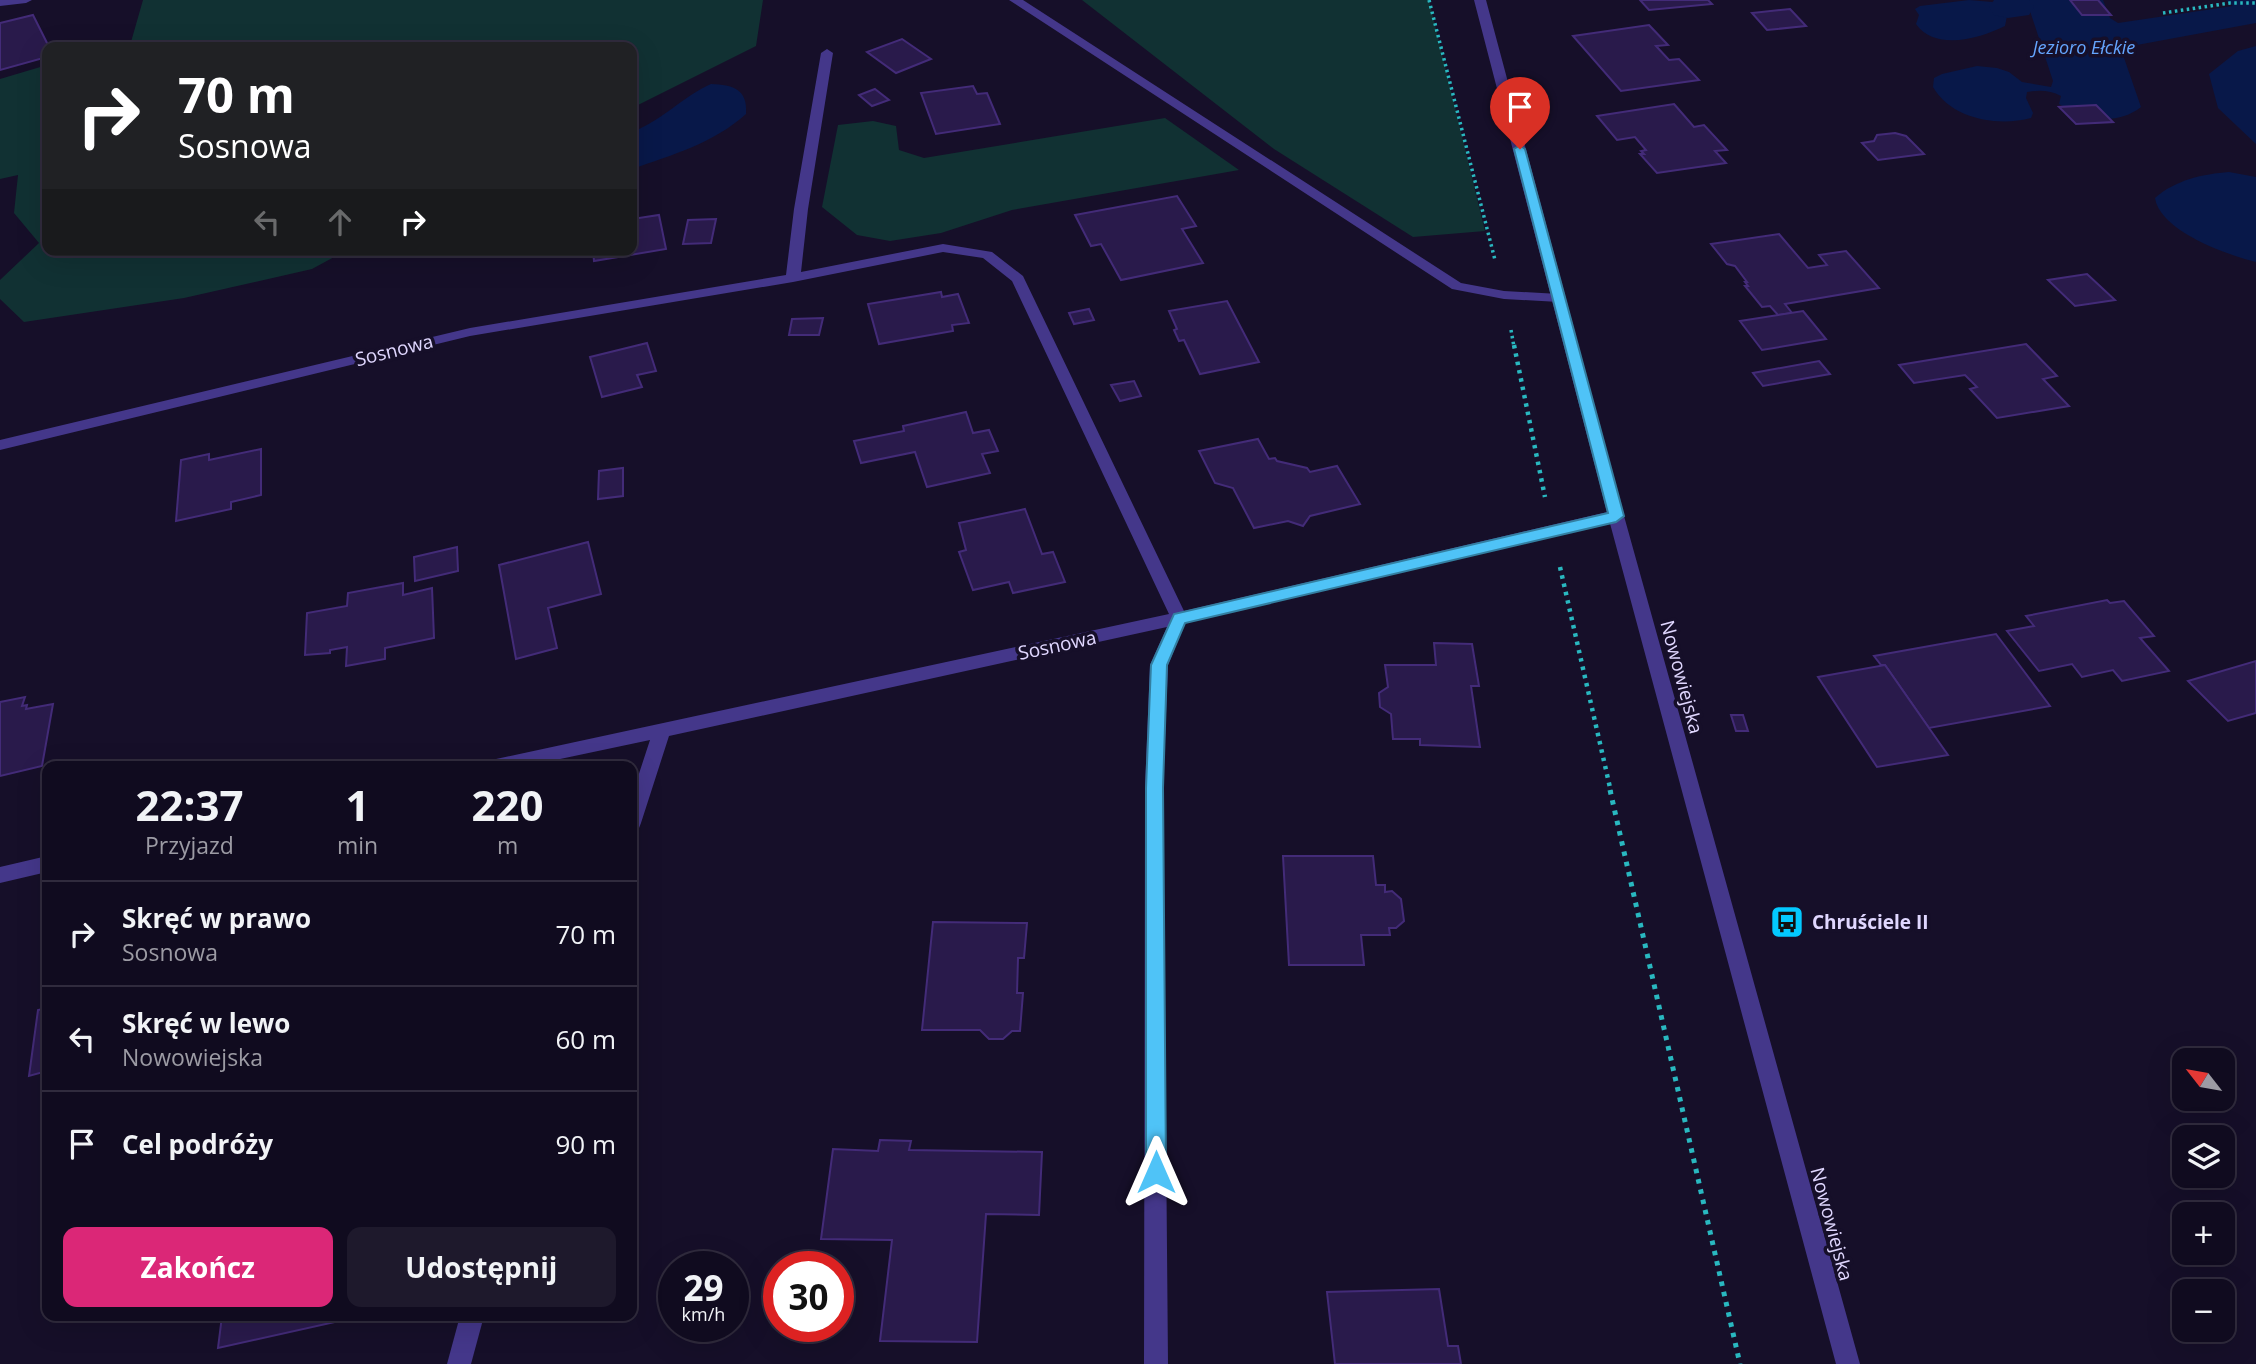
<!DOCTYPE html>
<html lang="pl">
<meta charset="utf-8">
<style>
:root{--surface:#100b1f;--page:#1e192c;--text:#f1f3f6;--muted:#9c9ba4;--line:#302b3d;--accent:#db2777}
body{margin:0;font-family:"Open Sans",sans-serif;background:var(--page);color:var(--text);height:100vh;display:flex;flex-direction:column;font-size:26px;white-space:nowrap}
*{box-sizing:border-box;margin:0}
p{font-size:23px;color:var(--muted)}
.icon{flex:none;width:38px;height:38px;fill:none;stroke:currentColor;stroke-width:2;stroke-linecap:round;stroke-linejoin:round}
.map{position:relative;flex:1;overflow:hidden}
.side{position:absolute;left:42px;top:761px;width:595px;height:560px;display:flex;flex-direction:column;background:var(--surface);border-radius:14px;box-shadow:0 7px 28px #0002,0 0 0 2px var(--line)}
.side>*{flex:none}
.banner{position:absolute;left:42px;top:42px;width:595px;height:214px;border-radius:14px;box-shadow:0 7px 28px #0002,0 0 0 2px var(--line);background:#202124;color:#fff;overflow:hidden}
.needle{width:46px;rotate:301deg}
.fabs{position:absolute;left:2172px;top:1048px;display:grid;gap:14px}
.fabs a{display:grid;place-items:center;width:63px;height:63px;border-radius:14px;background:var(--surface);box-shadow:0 7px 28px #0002,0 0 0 2px var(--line);font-size:35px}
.speed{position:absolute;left:658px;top:1251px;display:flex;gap:14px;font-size:35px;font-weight:700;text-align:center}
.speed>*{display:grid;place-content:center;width:91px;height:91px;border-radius:50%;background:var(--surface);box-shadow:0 7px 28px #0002,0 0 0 2px var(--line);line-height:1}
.speed small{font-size:18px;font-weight:400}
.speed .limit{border:10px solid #d22;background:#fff;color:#111}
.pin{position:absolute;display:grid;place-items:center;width:60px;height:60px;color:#fff;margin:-72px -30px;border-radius:50% 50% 50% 0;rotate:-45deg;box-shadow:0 0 7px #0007}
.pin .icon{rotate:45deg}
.me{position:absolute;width:77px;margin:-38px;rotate:0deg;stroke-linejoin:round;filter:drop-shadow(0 0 5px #0008)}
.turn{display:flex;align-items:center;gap:24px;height:147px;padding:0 21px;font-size:32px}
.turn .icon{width:91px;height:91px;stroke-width:2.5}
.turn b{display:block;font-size:49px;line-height:60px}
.lanes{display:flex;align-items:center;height:66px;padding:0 21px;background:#0003;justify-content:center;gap:35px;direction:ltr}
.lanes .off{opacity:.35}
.eta{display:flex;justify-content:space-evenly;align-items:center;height:119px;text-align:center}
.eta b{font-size:42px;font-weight:700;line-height:49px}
.action{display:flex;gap:14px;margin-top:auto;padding:14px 21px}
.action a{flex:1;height:80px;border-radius:14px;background:var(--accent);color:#fff;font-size:28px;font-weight:700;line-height:80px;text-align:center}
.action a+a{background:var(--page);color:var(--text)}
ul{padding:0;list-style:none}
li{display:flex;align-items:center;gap:21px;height:105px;padding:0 21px;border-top:2px solid var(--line)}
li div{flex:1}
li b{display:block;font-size:26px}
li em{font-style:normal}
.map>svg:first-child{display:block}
.green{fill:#113133}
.water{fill:#081849}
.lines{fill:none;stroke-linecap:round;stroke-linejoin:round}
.canal{fill:#081849;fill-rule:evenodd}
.building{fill:#291a4b;stroke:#432b78;stroke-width:2}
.path-far2{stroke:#29b8c0;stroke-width:3.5;stroke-dasharray:2.5 3.5;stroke-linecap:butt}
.path-far1{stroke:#29b8c0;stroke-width:4.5;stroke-dasharray:3.5 5;stroke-linecap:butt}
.path{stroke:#29b8c0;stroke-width:5;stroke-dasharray:4.5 6;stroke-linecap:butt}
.service{fill:#44378a;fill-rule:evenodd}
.minor{fill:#44378a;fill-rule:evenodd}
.tertiary{fill:#44378a;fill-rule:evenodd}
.route{fill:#4fc3f7;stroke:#337fa1;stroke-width:2}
.labels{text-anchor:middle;stroke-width:7;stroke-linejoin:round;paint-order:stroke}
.far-water-label{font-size:18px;font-style:italic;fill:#65a6ff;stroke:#160f29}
.street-label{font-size:19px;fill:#e0d7ff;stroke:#160f29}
.poi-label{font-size:19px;font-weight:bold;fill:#e0d7ff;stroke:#160f29;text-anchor:start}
</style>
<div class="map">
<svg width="2256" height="1364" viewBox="0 0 2256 1364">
<rect width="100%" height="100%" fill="#160f29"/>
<g class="green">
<path d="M 143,0 L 763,0 L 756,46 L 632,108 L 632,47 L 112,47 L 131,42 Z"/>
<path d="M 1082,0 L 1429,0 L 1485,231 L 1413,237 L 1274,149 Z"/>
<path d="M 47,65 L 47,250 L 347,250 L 312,269 L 184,298 L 24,322 L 0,299 L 0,280 L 39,243 L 14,213 L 18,175 L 0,179 L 0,79 Z"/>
<path d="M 1165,118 L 1239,170 L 1012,210 L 941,233 L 890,241 L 857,235 L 822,207 L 838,125 L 873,121 L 896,126 L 899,150 L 924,158 Z"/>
</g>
<g class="water">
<path d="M 1969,0 L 2004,3 L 2008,11 L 2005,26 C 1981,38 1936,52 1916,24 L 1919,15 L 1915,9 L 1920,6 Z"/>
<path d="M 2028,0 L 2103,0 L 2110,18 L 2118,23 L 2233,6 L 2226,0 L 2256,0 L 2256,23 L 2126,47 L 2122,52 L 2141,107 C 2117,126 2084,120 2059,104 L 2061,96 C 2050,90 2039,90 2027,92 L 2026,98 L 2033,113 L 2031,118 C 1998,127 1951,119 1933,87 L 1934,78 L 1942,74 L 1977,66 L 1997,68 L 2009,72 L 2022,82 L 2051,87 L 2053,81 L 2030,11 L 2017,10 L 2015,5 L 2029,5 Z"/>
<path d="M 2256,46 L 2256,144 L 2218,108 L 2209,74 L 2238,51 Z"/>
<path d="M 711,84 C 733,85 748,89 746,114 C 714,143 672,155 632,169 L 632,132 C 663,120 682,97 711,84 Z"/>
<path d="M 2229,172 L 2256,177 L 2256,262 C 2227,255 2160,231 2155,198 C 2175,180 2203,174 2229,172 Z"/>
</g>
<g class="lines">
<path class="canal" d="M 1994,0 L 2029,0 L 2034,7 L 2029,15 L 2008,18 L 1994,15 L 1989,7 Z"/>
</g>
<g class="building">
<path d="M 1640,0 L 1708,0 L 1712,4 L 1649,10 Z"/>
<path d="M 2070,0 L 2098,0 L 2111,15 L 2082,15 Z"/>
<path d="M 1790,9 L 1806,26 L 1767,30 L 1752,13 Z"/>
<path d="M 33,15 L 49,47 L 47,57 L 0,70 L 0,23 Z"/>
<path d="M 1649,25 L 1668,45 L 1656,46 L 1669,60 L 1679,59 L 1699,80 L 1621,91 L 1573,36 Z"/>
<path d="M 902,39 L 931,59 L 896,73 L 867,52 Z"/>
<path d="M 973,86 L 977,94 L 987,93 L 1000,124 L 936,134 L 921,93 Z"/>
<path d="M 875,89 L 889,100 L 872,106 L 859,95 Z"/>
<path d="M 1674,104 L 1694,127 L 1704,125 L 1727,150 L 1715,151 L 1726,163 L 1657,173 L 1640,154 L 1644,154 L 1641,151 L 1646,150 L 1635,137 L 1617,140 L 1597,116 Z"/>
<path d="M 2096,105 L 2113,122 L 2076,124 L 2059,107 Z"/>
<path d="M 1895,133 L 1906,136 L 1924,154 L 1878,160 L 1862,143 L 1874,141 L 1877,135 Z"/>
<path d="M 1177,196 L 1196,226 L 1182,229 L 1203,263 L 1121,280 L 1101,244 L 1091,246 L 1075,215 Z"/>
<path d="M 659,215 L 666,249 L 594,261 L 593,250 L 632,250 L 632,219 Z"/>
<path d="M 716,219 L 711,243 L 683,244 L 688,220 Z"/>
<path d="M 1779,234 L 1808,268 L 1827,265 L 1819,255 L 1846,251 L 1879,288 L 1785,304 L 1792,313 L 1778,315 L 1770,306 L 1762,307 L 1745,286 L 1748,286 L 1745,282 L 1747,282 L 1735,266 L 1727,264 L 1711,244 Z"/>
<path d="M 2087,274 L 2115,300 L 2075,306 L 2048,280 Z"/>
<path d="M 941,292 L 942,297 L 958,294 L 969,323 L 952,325 L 953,331 L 879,344 L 868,304 Z"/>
<path d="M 1227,301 L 1259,362 L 1200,374 L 1184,340 L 1179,341 L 1174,330 L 1177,329 L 1169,311 Z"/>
<path d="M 1089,309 L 1094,320 L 1074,324 L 1069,313 Z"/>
<path d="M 1803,311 L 1826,339 L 1762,350 L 1740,321 Z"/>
<path d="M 823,318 L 819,335 L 789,335 L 792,319 Z"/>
<path d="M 647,343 L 656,371 L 637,375 L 642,387 L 602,397 L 590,357 Z"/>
<path d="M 2026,344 L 2057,376 L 2043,379 L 2069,406 L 1997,418 L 1970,389 L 1977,387 L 1965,375 L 1914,383 L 1899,365 Z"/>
<path d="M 1819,361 L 1830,374 L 1763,386 L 1753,373 Z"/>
<path d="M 1134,381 L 1141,396 L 1120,401 L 1111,385 Z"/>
<path d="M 966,412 L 973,433 L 989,430 L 998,451 L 982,454 L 990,473 L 927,487 L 915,452 L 861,463 L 854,441 L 904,431 L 903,426 Z"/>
<path d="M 1258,439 L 1269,459 L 1275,458 L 1277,461 L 1307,468 L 1310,472 L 1337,466 L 1360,504 L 1310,516 L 1303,526 L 1288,521 L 1254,528 L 1233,488 L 1215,483 L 1199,451 Z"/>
<path d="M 261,449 L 261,495 L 231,502 L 231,509 L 176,521 L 181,460 L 209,454 L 209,460 Z"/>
<path d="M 623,468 L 623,496 L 598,499 L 599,471 Z"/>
<path d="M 1025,509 L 1042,554 L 1053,552 L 1065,582 L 1013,593 L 1009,582 L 973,590 L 959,552 L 966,550 L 959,523 Z"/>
<path d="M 588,542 L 601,594 L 548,608 L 557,648 L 516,659 L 499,565 Z"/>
<path d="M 457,547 L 458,571 L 415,581 L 414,557 Z"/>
<path d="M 403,583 L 403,595 L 432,588 L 434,638 L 385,648 L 385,659 L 346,666 L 347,647 L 330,650 L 330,653 L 305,655 L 307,613 L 347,606 L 348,593 Z"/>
<path d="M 2107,600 L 2110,603 L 2124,601 L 2154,636 L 2140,638 L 2169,671 L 2122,681 L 2113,670 L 2082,677 L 2072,664 L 2039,671 L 2007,631 L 2034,626 L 2026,616 Z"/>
<path d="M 1996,634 L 2050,706 L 1929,728 L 1885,665 L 1881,665 L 1874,656 Z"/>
<path d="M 1434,643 L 1472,644 L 1479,686 L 1471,686 L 1480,747 L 1420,745 L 1420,739 L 1393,739 L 1391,714 L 1380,707 L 1379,693 L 1388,687 L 1385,665 L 1436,665 Z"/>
<path d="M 2256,661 L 2256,713 L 2228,721 L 2188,681 Z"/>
<path d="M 1885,665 L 1929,728 L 1948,755 L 1877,767 L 1818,677 Z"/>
<path d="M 25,697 L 22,706 L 27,705 L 26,709 L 53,704 L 42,766 L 0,776 L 0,702 Z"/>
<path d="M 1731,715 L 1743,715 L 1748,731 L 1736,731 Z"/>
<path d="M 1283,856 L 1373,856 L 1376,885 L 1385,885 L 1385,892 L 1392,891 L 1401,899 L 1404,921 L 1396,928 L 1389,928 L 1390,935 L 1361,935 L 1364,965 L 1289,965 Z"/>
<path d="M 933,922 L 1027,923 L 1024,958 L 1018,958 L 1017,993 L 1023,993 L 1020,1031 L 1012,1031 L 1003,1039 L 989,1039 L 980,1030 L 922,1030 Z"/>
<path d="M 47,1008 L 47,1071 L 29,1076 L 38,1010 Z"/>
<path d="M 880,1140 L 911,1141 L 909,1150 L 1042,1152 L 1039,1215 L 986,1214 L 977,1342 L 880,1341 L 892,1240 L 821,1239 L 833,1149 L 878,1151 Z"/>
<path d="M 1439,1289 L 1448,1346 L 1458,1346 L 1461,1364 L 1335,1364 L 1327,1292 Z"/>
<path d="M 222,1316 L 335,1316 L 335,1322 L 218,1348 Z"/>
</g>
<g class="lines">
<g class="path-far2">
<path d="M 1429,0 L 1495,260"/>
<path d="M 2163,13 L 2230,3 L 2256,3"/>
<path d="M 1511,330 L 1514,347"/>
</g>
<g class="path-far1">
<path d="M 1514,345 L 1545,497"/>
<path d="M 1560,567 L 1611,792"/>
</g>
<path class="path" d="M 1610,790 L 1740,1364"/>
<g class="service">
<path d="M 0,0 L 32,0 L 26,3 L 0,6 Z"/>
<path d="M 1009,0 L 1023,0 L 1461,283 L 1504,291 L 1559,294 L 1566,298 L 1559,302 L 1504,299 L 1452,289 Z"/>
</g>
<g class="minor">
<path d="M 827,49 L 833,53 L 808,209 L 801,272 L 943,244 L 992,252 L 1023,276 L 1184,611 L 1616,510 L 1624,516 L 1616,522 L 1185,623 L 1168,665 L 1163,788 L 1168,1364 L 1144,1364 L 1145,788 L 1150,665 L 1167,627 L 669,736 L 641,823 L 639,828 L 632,831 L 632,795 L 650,740 L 527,766 L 487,766 L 490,761 L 496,759 L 1169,614 L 1012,281 L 983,258 L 943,252 L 793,282 L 470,336 L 0,450 L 0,440 L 470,328 L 786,275 L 794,209 L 821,53 Z"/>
<path d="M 47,856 L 47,872 L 0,883 L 0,867 Z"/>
<path d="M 460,1316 L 484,1316 L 471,1364 L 447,1364 Z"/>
</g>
<path class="tertiary" d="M 1474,0 L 1486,0 L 1624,516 L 1860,1364 L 1836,1364 L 1608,516 Z"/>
</g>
<path class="route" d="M 1520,145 L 1525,149 L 1624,516 L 1616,522 L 1185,623 L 1167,665 L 1163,788 L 1166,1172 L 1163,1179 L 1156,1182 L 1149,1179 L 1146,1172 L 1146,788 L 1151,665 L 1174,614 L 1608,513 L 1514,149 Z"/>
<defs>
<symbol id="bus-square" viewBox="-11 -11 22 22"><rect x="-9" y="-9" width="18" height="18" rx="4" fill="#03c9ff" stroke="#160f29"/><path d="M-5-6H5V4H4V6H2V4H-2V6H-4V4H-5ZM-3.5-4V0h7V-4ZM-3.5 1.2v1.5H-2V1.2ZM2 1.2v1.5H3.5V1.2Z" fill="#111"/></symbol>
</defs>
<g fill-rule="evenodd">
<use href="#bus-square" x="1768" y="903" width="38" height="38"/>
</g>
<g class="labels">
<g class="far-water-label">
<text x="2084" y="54">Jezioro Ełckie</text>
</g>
<g class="street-label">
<text transform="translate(394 350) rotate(-14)" y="7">Sosnowa</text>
<text transform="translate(1057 645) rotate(-12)" y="7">Sosnowa</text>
<text transform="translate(1682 677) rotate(75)" y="7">Nowowiejska</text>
<text transform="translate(1832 1224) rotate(75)" y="7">Nowowiejska</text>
</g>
<g class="poi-label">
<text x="1812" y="929">Chruściele II</text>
</g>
</g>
</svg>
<div class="fabs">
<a><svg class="needle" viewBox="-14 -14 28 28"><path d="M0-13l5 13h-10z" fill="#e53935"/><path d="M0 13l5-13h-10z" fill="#9c9ba4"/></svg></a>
<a><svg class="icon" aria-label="layers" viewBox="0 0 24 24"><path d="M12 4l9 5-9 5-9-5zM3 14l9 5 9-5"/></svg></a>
<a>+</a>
<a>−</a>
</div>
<div class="speed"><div>29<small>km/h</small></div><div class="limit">30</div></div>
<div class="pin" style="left:1520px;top:149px;background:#d93025"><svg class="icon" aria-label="arrive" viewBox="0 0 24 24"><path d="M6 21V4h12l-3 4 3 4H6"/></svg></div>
<svg class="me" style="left:1156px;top:1172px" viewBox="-20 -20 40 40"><path d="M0-17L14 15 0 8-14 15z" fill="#4fc3f7" stroke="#fff" stroke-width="4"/></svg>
<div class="banner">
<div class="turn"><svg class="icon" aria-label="right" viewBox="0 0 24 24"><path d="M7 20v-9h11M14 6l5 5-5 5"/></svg><div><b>70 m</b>Sosnowa</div></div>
<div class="lanes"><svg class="icon off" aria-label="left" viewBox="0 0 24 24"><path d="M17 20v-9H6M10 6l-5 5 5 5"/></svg><svg class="icon off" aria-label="ahead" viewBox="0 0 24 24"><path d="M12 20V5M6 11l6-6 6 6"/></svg><svg class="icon" aria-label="right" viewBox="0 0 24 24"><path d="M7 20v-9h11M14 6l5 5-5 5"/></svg></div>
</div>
<section class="side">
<div class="eta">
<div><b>22:37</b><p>Przyjazd</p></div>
<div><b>1</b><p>min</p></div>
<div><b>220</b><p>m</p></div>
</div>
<ul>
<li><svg class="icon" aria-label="right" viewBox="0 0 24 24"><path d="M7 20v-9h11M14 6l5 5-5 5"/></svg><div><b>Skręć w prawo</b><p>Sosnowa</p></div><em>70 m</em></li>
<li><svg class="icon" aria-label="left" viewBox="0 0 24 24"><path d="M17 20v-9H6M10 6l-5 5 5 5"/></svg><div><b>Skręć w lewo</b><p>Nowowiejska</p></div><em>60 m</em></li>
<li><svg class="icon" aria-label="arrive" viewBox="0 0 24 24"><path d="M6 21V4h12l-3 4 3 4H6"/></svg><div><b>Cel podróży</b></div><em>90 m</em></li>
</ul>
<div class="action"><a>Zakończ</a><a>Udostępnij</a></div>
</section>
</div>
